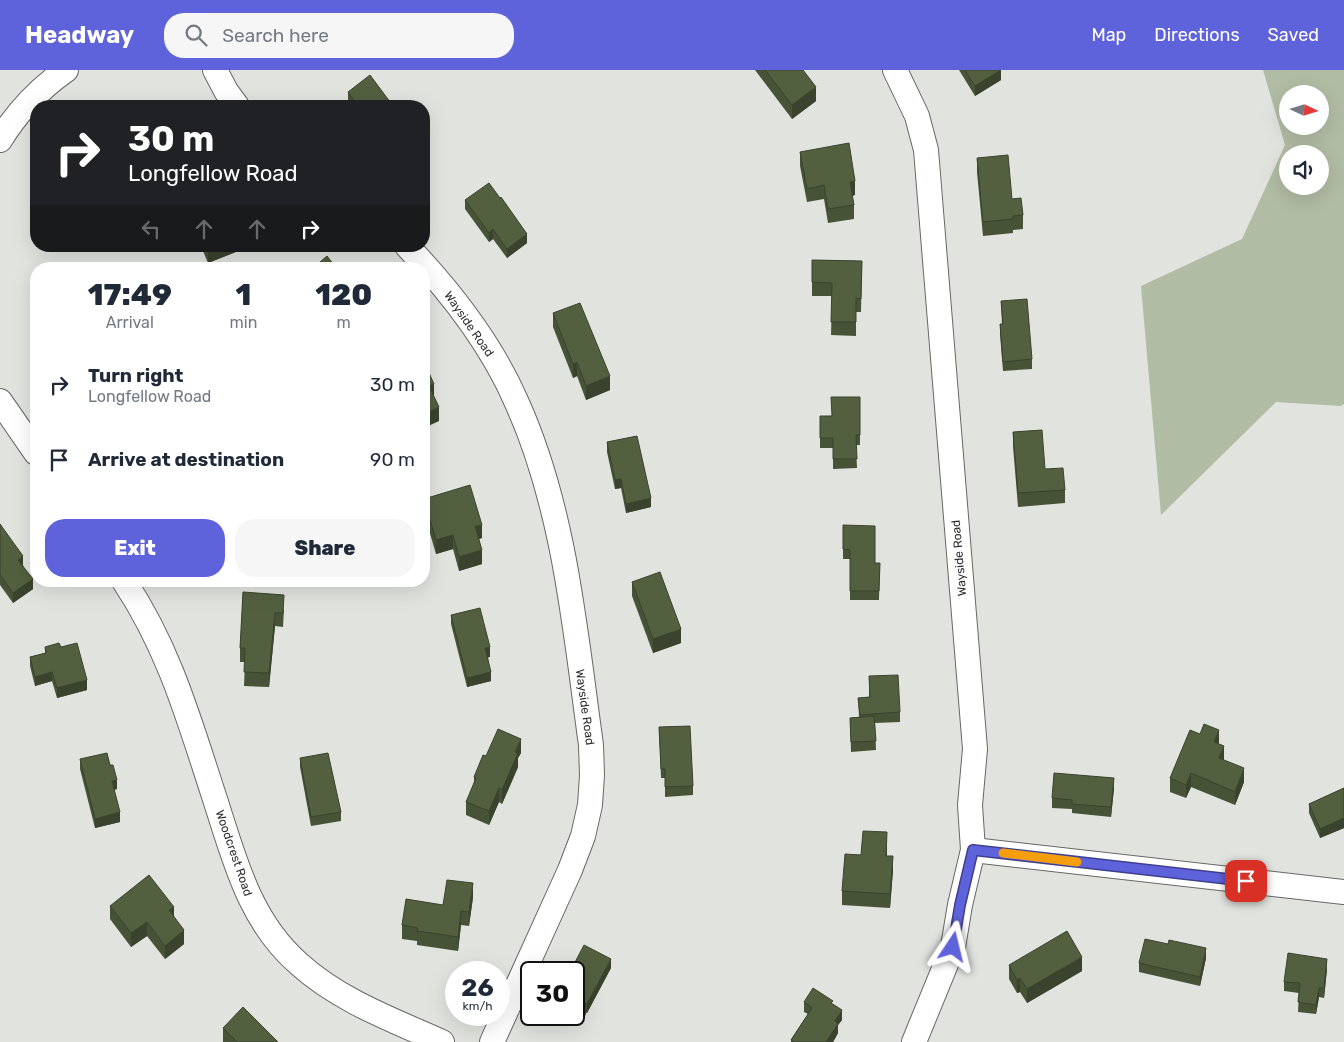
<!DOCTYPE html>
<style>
:root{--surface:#fff;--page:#f6f6f7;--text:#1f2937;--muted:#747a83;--accent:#5f63db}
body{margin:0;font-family:Rubik,sans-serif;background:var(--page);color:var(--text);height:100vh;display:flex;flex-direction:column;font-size:19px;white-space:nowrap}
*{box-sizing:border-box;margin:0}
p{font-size:16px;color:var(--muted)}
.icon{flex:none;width:28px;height:28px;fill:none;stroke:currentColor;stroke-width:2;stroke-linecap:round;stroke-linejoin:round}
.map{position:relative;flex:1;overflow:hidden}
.drawer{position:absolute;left:30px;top:192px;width:400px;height:325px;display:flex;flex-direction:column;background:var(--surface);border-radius:20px;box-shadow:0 5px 20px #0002}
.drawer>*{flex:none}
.top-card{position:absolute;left:30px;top:30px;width:400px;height:152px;border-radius:20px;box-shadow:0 5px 20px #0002;background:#202124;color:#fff;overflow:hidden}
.needle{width:32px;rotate:94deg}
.controls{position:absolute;left:1279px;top:15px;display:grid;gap:10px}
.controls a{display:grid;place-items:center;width:50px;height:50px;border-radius:50%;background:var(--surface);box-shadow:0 5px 20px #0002;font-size:25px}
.speed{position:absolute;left:445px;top:891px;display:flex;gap:10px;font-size:25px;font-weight:700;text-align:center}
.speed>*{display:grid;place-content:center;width:65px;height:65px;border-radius:50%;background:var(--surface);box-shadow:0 5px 20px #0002;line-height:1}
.speed small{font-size:12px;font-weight:400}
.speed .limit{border:2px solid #111;border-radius:8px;background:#fff;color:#111}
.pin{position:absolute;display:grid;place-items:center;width:42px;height:42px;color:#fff;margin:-21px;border-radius:10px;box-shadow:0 2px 8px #0006}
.me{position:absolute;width:55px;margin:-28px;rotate:10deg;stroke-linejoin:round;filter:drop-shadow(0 0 4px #0008)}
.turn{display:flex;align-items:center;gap:18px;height:105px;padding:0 15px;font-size:22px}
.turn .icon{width:65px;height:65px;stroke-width:2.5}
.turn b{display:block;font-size:35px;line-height:42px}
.lanes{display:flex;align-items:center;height:48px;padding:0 15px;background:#0003;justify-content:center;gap:25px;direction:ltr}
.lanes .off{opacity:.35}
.eta{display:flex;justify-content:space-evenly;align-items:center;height:85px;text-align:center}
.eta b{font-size:30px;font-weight:800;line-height:35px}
.action{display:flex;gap:10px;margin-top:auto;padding:10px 15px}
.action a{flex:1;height:58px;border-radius:20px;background:var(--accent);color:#fff;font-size:20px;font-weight:800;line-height:58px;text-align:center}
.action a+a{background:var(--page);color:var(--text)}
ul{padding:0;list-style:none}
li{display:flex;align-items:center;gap:15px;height:75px;padding:0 15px}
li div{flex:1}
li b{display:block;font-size:19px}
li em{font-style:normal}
header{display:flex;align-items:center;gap:30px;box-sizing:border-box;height:70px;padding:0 25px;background:var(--accent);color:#fff}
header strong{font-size:24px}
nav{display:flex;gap:28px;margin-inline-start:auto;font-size:18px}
.search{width:350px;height:45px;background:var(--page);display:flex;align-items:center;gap:12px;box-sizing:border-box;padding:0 18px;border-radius:20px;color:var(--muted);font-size:19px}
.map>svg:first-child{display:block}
.green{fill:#b1bca4;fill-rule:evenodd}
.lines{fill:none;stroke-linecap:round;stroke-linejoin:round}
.minor-casing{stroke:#666864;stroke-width:26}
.minor{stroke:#fff;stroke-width:24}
.wall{fill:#475337}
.shaded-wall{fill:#39432d}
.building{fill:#526040;stroke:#39432d}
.route-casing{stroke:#3e408e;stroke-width:12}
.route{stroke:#5f63db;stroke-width:9}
.slow{stroke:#f59e0b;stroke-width:9}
.labels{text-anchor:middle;stroke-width:5;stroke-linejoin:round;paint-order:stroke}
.street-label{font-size:12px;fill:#2f302e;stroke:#fff}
</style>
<header>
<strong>Headway</strong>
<div class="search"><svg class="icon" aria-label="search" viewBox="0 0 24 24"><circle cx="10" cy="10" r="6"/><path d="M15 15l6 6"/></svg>Search here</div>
<nav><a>Map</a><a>Directions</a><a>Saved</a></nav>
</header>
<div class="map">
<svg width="1344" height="972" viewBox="0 0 1344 972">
<rect width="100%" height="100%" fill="#e1e3df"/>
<path class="green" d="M 1263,0 L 1344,0 L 1344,334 L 1341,336 L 1276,332 L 1161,445 L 1141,216 L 1242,169 L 1285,75 ZM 1288,24 L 1320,24 L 1320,56 L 1288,56 ZM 1288,84 L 1320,84 L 1320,116 L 1288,116 Z"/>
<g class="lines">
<defs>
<g id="minor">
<path d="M 215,0 L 226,21 L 237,36"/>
<path d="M 895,0 L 917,46 L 926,80 L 975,679 L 970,735 L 973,780 L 960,835 L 953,877 L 914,972"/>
<path d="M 0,70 C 17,42 39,19 66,0"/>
<path d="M 407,176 C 450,221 492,275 517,333 C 565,440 575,560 591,675 L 592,705 L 590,735 L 583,766 L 570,800 L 492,972"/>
<path d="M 0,331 L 36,383"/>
<path d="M 124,511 C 168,577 188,646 212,720 C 233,783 247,849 299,894 C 340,931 393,950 442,972"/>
<path d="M 973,780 L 1344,822"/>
</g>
</defs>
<use href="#minor" class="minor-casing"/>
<use href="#minor" class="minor"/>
</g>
<g class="wall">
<path d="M 755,0 L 803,0 L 816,31 L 792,49 Z"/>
<path d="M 959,0 L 1001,0 L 1001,10 L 975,26 Z"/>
<path d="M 348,22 L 393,36 L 348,36 Z"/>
<path d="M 800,82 L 855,125 L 852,126 L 854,135 L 854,149 L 828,153 L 824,129 L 807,132 L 800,96 Z"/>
<path d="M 977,88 L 1012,129 L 1023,145 L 1023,159 L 1013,160 L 1013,163 L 983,166 L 977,102 Z"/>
<path d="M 500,128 L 527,173 L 507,188 L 493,169 L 489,172 L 465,139 L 465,130 Z"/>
<path d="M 201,176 L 251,176 L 208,193 Z"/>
<path d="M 812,190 L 862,191 L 861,242 L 856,242 L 856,266 L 831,265 L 832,226 L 812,226 Z"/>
<path d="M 1001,231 L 1032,289 L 1032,299 L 1003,301 L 1000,264 L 1000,254 L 1002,254 Z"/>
<path d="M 553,243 L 610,320 L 586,330 L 577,306 L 573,308 L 553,257 Z"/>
<path d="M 860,327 L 860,375 L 856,375 L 857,398 L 833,399 L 833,378 L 820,378 L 820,346 L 831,346 Z"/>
<path d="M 1013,362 L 1045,399 L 1065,420 L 1065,433 L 1018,437 L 1013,376 Z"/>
<path d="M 607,372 L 651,437 L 626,443 L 621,418 L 615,419 L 607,382 Z"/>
<path d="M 424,429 L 482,468 L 479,469 L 482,494 L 459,501 L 453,479 L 436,484 L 424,443 Z"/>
<path d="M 0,454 L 23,495 L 33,519 L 13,533 L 0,515 Z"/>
<path d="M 843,455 L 875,493 L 880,493 L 879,530 L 850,530 L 850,489 L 843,489 Z"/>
<path d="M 632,512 L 681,573 L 653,583 L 632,526 Z"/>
<path d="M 243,522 L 284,539 L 283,557 L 275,556 L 269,617 L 244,616 L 245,592 L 240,592 L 240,578 Z"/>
<path d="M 451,545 L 490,587 L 488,587 L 491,611 L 467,617 L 451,554 Z"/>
<path d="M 45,577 L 61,577 L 87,620 L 57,628 L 52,611 L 35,616 L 30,596 L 30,587 L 45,583 Z"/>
<path d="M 869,606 L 900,642 L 900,652 L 875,653 L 876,680 L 851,682 L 850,648 L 859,647 L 858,628 L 869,627 Z"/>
<path d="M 659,657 L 693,716 L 693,725 L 665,727 L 665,708 L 661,708 Z"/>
<path d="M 1219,674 L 1224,690 L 1244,712 L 1235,735 L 1191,717 L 1186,728 L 1170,722 L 1170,708 Z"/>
<path d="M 521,683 L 518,688 L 518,697 L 502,734 L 499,732 L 489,755 L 466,745 L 466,732 L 474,715 L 474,707 L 486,686 Z"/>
<path d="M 300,688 L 341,742 L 341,751 L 311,756 L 300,697 Z"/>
<path d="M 80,689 L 110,695 L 117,719 L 114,720 L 120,752 L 95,758 L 80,699 Z"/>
<path d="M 1114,718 L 1111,747 L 1072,743 L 1072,739 L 1052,738 L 1052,728 Z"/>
<path d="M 1344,718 L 1344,758 L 1320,768 L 1309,743 L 1309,734 Z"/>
<path d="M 887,776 L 887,786 L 893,800 L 890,838 L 842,835 L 842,821 L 861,785 Z"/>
<path d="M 473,827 L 469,856 L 461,855 L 458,881 L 417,875 L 417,871 L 402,869 L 402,855 L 443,835 Z"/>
<path d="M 110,836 L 174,846 L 184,874 L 165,889 L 147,866 L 131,877 L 110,849 Z"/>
<path d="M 1206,888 L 1200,916 L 1139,902 L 1139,893 Z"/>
<path d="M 1009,895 L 1082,901 L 1027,933 L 1020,922 L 1017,923 L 1009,909 Z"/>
<path d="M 611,898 L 587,943 L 586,943 L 585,946 L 574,940 L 574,902 Z"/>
<path d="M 1327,899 L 1324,928 L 1319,927 L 1316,944 L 1298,942 L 1299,923 L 1284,921 L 1284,912 Z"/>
<path d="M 804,932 L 833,934 L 842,950 L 838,955 L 838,963 L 833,972 L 791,972 L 791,970 L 808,944 L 804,942 Z"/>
<path d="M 223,958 L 278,972 L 223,972 Z"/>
</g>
<g class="shaded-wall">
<path d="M 1001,0 L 1001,10 L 975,26 L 975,16 Z"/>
<path d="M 816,17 L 816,31 L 792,49 L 792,35 Z"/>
<path d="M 855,111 L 855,125 L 850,126 L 850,112 Z"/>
<path d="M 493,159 L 493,169 L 489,172 L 489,163 Z"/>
<path d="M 527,164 L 527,173 L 507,188 L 507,179 Z"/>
<path d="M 216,176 L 251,176 L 208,193 L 208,180 Z"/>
<path d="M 577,292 L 577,306 L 573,308 L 573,294 Z"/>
<path d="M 610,306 L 610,320 L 586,330 L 586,316 Z"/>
<path d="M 434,314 L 434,328 L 429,316 Z"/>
<path d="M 439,337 L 439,351 L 424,358 L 424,344 Z"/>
<path d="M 621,409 L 621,418 L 615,419 L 615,410 Z"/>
<path d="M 651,428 L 651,437 L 626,443 L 626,434 Z"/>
<path d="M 482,455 L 482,468 L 475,470 L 475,456 Z"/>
<path d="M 453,465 L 453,479 L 436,484 L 436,470 Z"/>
<path d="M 482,480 L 482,494 L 459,501 L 459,487 Z"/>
<path d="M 23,486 L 23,495 L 18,499 L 18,490 Z"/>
<path d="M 33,509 L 33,519 L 13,533 L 13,523 Z"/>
<path d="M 275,543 L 275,556 L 269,617 L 269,603 Z"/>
<path d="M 681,559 L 681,573 L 653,583 L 653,569 Z"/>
<path d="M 490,577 L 490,587 L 485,588 L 485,578 Z"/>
<path d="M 52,602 L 52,611 L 35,616 L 35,607 Z"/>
<path d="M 491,602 L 491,611 L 467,617 L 467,608 Z"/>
<path d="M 87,610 L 87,620 L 57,628 L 57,618 Z"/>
<path d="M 1219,660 L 1219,674 L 1214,672 Z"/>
<path d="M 521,669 L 521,683 L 518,688 L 518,697 L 502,734 L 502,720 L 515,682 Z"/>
<path d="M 1224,676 L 1224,690 L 1219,688 Z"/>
<path d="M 1244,698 L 1244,712 L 1235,735 L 1235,722 Z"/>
<path d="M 1191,703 L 1191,717 L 1186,728 L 1186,715 Z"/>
<path d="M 1114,708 L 1114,718 L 1111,747 L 1111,737 Z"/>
<path d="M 117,710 L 117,719 L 112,720 L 112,711 Z"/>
<path d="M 499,718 L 499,732 L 489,755 L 489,741 Z"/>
<path d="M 120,742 L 120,752 L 95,758 L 95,749 Z"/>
<path d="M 1344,748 L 1344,758 L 1320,768 L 1320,759 Z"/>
<path d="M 887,762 L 887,776 L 886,800 L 886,786 Z"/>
<path d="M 893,786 L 893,800 L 890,838 L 890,824 Z"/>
<path d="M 473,813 L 473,827 L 469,856 L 469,842 Z"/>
<path d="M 174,837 L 174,851 L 169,840 Z"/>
<path d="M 461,841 L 461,855 L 458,881 L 458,867 Z"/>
<path d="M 147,852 L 147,866 L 131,877 L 131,863 Z"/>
<path d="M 184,860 L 184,874 L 165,889 L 165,876 Z"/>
<path d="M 1206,878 L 1206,888 L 1200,916 L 1200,907 Z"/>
<path d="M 1082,887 L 1082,901 L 1027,933 L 1027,919 Z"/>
<path d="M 611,889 L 611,898 L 587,943 L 587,934 Z"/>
<path d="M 1327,889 L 1327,899 L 1324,928 L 1324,918 Z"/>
<path d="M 1020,908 L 1020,922 L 1017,923 L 1017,910 Z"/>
<path d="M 1319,918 L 1319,927 L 1316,944 L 1316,935 Z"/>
<path d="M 586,933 L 586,943 L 585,946 L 585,936 Z"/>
<path d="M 842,940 L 842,950 L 838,955 L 838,963 L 833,972 L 826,972 L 835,951 Z"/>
</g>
<g class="building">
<path d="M 765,0 L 803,0 L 816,17 L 792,35 Z"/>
<path d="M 965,0 L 1001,0 L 975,16 Z"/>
<path d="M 370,5 L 393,36 L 358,36 L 348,22 Z"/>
<path d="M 849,73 L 855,111 L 850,112 L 854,135 L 828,139 L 824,115 L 807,119 L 800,82 Z"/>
<path d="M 1008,85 L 1012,129 L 1021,128 L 1023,145 L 1013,146 L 1013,149 L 983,152 L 977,88 Z"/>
<path d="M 489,113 L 500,128 L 501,127 L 527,164 L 507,179 L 493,159 L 489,163 L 465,130 Z"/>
<path d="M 206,176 L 216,176 L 208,180 Z"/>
<path d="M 327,186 L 337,199 L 312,199 Z"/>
<path d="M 812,190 L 862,191 L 861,229 L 856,228 L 856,252 L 831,252 L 832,213 L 812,212 Z"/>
<path d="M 1027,229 L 1032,289 L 1003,292 L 1000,254 L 1003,254 L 1001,231 Z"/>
<path d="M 580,233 L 610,306 L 586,316 L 577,292 L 573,294 L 553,243 Z"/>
<path d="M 424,292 L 434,314 L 429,316 L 439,337 L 424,344 Z"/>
<path d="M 831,327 L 860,327 L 860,365 L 856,365 L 857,389 L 833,389 L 833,368 L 820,368 L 820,346 L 832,346 Z"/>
<path d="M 1042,360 L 1045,399 L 1063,398 L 1065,420 L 1018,423 L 1013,362 Z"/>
<path d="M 637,366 L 651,428 L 626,434 L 621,409 L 615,410 L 607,372 Z"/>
<path d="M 470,415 L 482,455 L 475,456 L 482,480 L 459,487 L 453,465 L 436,470 L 424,429 Z"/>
<path d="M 0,454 L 23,486 L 18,490 L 33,509 L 13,523 L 0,505 Z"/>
<path d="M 843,455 L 875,456 L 875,493 L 880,493 L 879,521 L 850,521 L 850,480 L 843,479 Z"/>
<path d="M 660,502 L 681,559 L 653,569 L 632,512 Z"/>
<path d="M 243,522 L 284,525 L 283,543 L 275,543 L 269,603 L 244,602 L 245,578 L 240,578 Z"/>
<path d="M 480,538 L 490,577 L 485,578 L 491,602 L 467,608 L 451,545 Z"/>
<path d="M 59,573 L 61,577 L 77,573 L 87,610 L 57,618 L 52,602 L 35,607 L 30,587 L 46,583 L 45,577 Z"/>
<path d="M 898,605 L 900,642 L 860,645 L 858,628 L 870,627 L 869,606 Z"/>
<path d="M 874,646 L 876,671 L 851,672 L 850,648 Z"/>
<path d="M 1204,654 L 1219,660 L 1214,672 L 1224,676 L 1219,688 L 1244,698 L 1235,722 L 1191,703 L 1186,715 L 1170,708 L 1190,660 L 1200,664 Z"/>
<path d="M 690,656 L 693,716 L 665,717 L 665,699 L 661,699 L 659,657 Z"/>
<path d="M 498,659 L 521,669 L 515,682 L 518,683 L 502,720 L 499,718 L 489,741 L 466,732 L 476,708 L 474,707 L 483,685 L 486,686 Z"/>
<path d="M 107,683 L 110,695 L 113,695 L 117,710 L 112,711 L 120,742 L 95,749 L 80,689 Z"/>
<path d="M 328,683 L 341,742 L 311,747 L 300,688 Z"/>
<path d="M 1054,703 L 1114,708 L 1111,737 L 1072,734 L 1072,730 L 1052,728 Z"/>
<path d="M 1344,718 L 1344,748 L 1320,759 L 1309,734 Z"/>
<path d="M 863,761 L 887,762 L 886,786 L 893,786 L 890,824 L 842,821 L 845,784 L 861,785 Z"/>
<path d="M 149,805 L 174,837 L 169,840 L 184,860 L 165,876 L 147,852 L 131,863 L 110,836 Z"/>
<path d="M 447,810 L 473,813 L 469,842 L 461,841 L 458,867 L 417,861 L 418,858 L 402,855 L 406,829 L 443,835 Z"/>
<path d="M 1067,861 L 1082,887 L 1027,919 L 1020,908 L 1017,910 L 1009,895 Z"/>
<path d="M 1145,869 L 1168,874 L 1169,870 L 1206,878 L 1200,907 L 1139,893 Z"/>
<path d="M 584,875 L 611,889 L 587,934 L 586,933 L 585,936 L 574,931 L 574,902 L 570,902 Z"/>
<path d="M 1288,883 L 1327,889 L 1324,918 L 1319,918 L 1316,935 L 1298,932 L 1300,913 L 1284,912 Z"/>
<path d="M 813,918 L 833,931 L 831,933 L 842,940 L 835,951 L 838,954 L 826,972 L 794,972 L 791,970 L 812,938 L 804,932 Z"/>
<path d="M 243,937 L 278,972 L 237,972 L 223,958 Z"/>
</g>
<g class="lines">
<defs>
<path id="route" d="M 953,877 L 960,835 L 973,780 L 1246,811"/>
</defs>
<use href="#route" class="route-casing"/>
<use href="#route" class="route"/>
<path class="slow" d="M 1003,783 L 1077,792"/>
</g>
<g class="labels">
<g class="street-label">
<text transform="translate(469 254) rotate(55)" y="4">Wayside Road</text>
<text transform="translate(959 488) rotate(-95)" y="4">Wayside Road</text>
<text transform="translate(585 637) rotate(82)" y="4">Wayside Road</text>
<text transform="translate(234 783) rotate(71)" y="4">Woodcrest Road</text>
</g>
</g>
</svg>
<div class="controls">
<a><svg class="needle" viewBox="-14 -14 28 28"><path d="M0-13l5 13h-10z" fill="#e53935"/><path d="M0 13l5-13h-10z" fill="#747a83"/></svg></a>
<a><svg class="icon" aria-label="sound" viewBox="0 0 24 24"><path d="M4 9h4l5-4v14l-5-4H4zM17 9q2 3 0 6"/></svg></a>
</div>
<div class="speed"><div>26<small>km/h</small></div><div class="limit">30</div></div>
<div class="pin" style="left:1246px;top:811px;background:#d93025"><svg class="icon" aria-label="arrive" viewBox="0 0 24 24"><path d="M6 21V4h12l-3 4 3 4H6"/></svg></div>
<svg class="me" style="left:953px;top:877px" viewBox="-20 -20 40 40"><path d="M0-17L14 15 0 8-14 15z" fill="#5f63db" stroke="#fff" stroke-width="4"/></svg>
<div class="top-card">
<div class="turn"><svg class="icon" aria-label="right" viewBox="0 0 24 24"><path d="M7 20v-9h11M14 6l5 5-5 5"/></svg><div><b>30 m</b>Longfellow Road</div></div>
<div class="lanes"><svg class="icon off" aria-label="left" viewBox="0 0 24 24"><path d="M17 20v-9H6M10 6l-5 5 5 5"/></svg><svg class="icon off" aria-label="ahead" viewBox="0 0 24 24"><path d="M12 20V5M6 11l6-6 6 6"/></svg><svg class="icon off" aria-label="ahead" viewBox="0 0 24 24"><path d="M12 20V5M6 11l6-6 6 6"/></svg><svg class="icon" aria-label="right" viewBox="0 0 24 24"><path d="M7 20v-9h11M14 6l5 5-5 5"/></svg></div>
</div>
<section class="drawer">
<div class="eta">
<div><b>17:49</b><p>Arrival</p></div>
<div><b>1</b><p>min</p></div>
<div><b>120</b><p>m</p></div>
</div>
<ul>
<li><svg class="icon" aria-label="right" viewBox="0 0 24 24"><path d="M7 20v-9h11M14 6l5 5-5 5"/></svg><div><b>Turn right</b><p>Longfellow Road</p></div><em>30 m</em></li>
<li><svg class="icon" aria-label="arrive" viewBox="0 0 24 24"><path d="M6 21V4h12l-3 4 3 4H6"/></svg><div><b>Arrive at destination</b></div><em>90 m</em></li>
</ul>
<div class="action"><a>Exit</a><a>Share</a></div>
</section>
</div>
